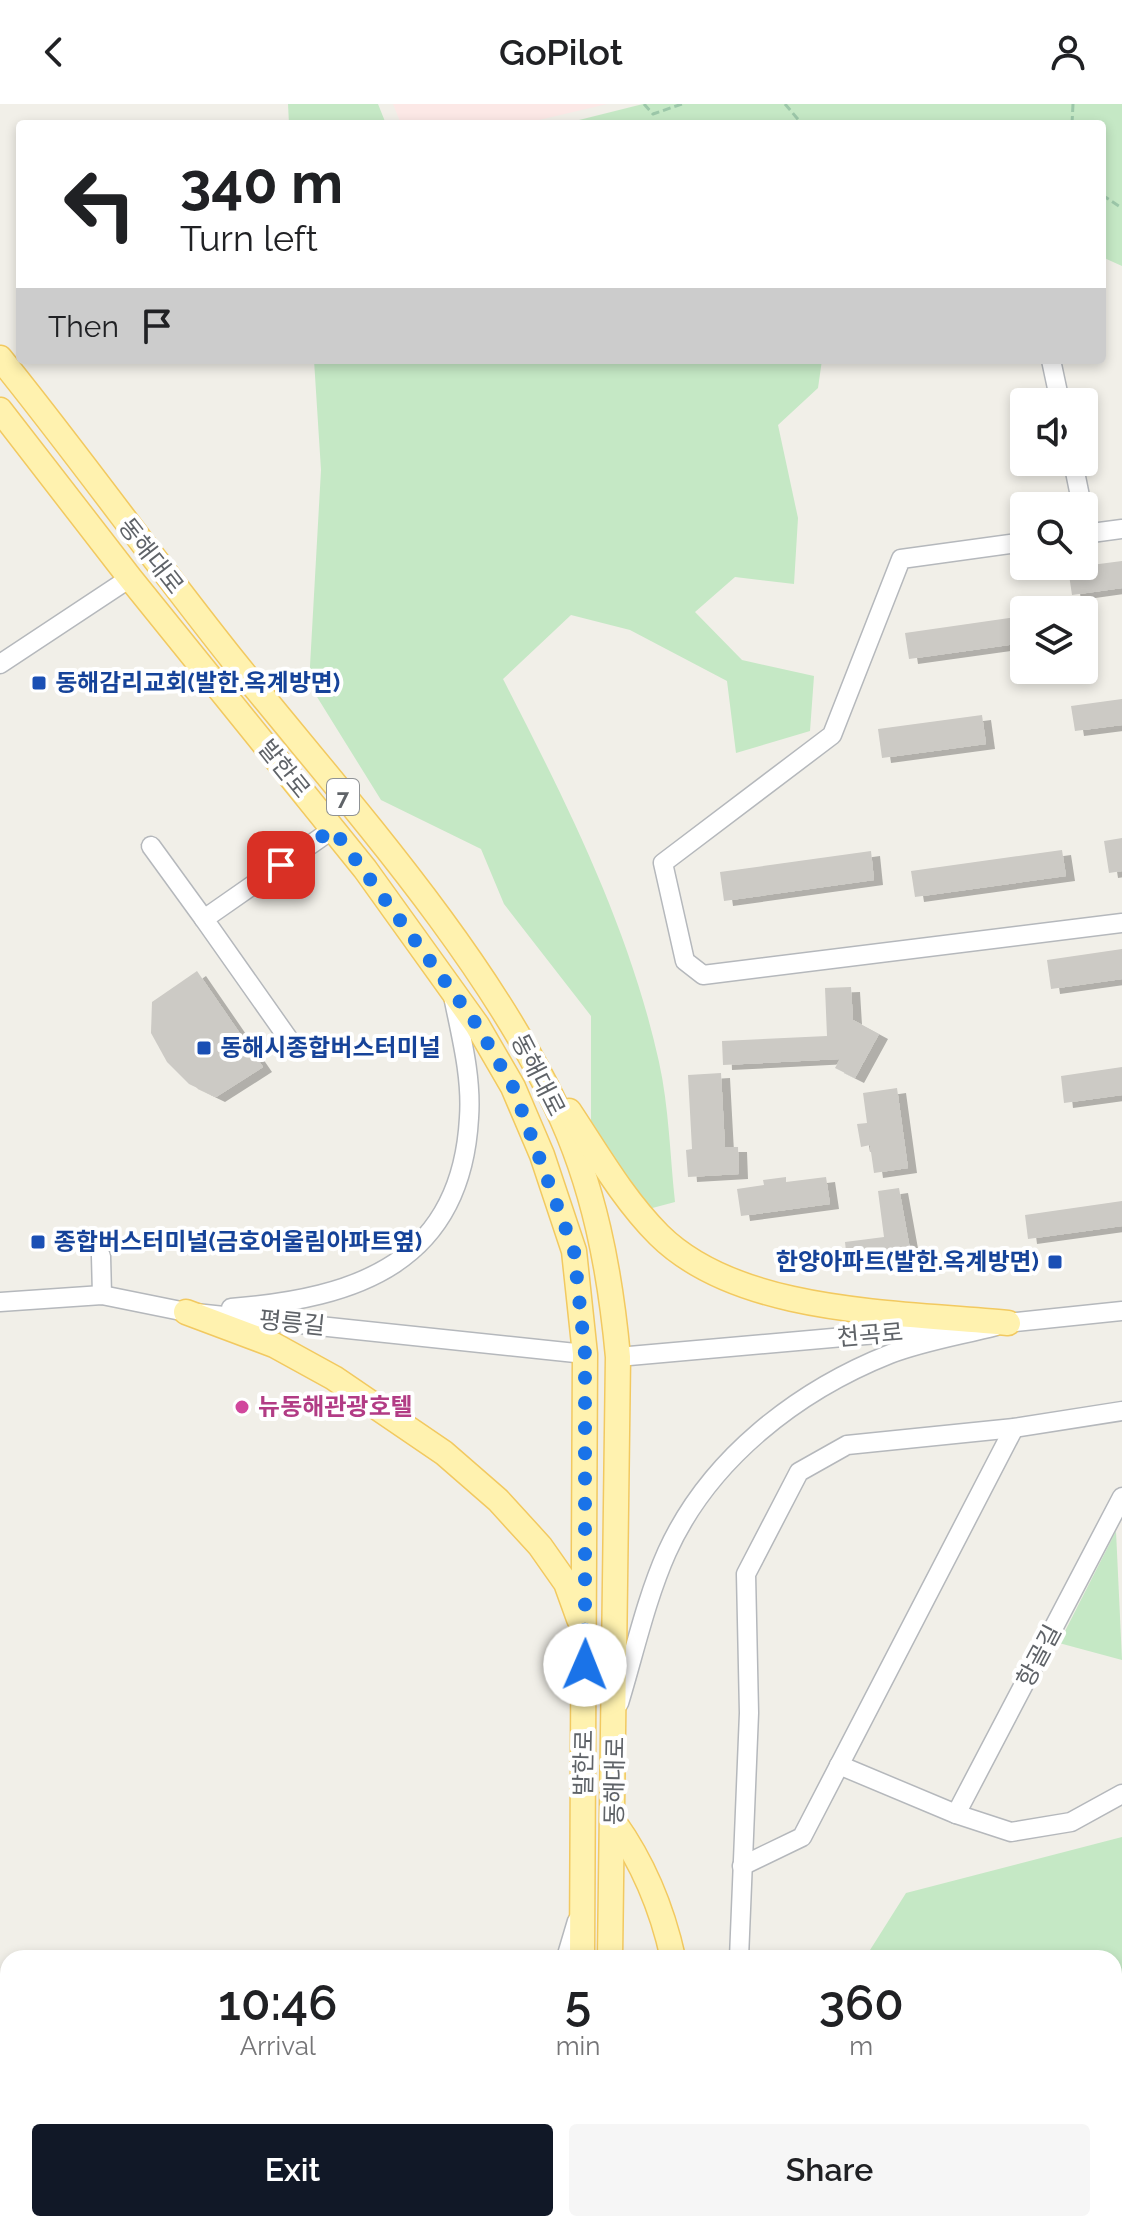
<!DOCTYPE html>
<meta charset="utf-8">
<style>
:root{--surface:#fff;--page:#f6f6f6;--text:#202124;--muted:#757577;--accent:#111827}
body{margin:0;font-family:Raleway,"Noto Sans KR",sans-serif;background:var(--page);color:var(--text);height:100vh;display:flex;flex-direction:column;font-size:30px;white-space:nowrap}
*{box-sizing:border-box;margin:0}
p{font-size:26px;color:var(--muted)}
.icon{flex:none;width:44px;height:44px;fill:none;stroke:currentColor;stroke-width:2;stroke-linecap:round;stroke-linejoin:round}
.map{position:relative;flex:1;overflow:hidden}
.side{position:absolute;left:0px;top:1846px;width:1122px;height:282px;display:flex;flex-direction:column;background:var(--surface);border-radius:24px 24px 0 0;box-shadow:0 4px 12px #0003}
.side>*{flex:none}
.hud{position:absolute;left:16px;top:16px;width:1090px;height:244px;border-radius:8px;box-shadow:0 4px 12px #0003;background:#fff;color:var(--text);overflow:hidden}
.tools{position:absolute;left:1010px;top:284px;display:grid;gap:16px}
.tools a{display:grid;place-items:center;width:88px;height:88px;border-radius:8px;background:var(--surface);box-shadow:0 4px 12px #0003;font-size:40px}
.pin{position:absolute;display:grid;place-items:center;width:68px;height:68px;color:#fff;margin:-34px;border-radius:16px;box-shadow:0 4px 12px #0006}
.me{position:absolute;width:88px;margin:-44px;rotate:1deg;stroke-linejoin:round;filter:drop-shadow(0 0 6px #0008)}
.turn{display:flex;align-items:center;gap:28px;height:168px;padding:0 32px;font-size:36px}
.turn .icon{width:104px;height:104px;stroke-width:2.5}
.turn b{display:block;font-size:56px;line-height:68px}
.then{display:flex;align-items:center;height:76px;padding:0 32px;background:#0003;gap:16px;font-size:30px}
.eta{display:flex;justify-content:space-evenly;align-items:center;height:136px;text-align:center}
.eta b{font-size:48px;font-weight:600;line-height:56px}
.cta{display:flex;gap:16px;margin-top:auto;padding:16px 32px}
.cta a{flex:1;height:92px;border-radius:8px;background:var(--accent);color:#fff;font-size:32px;font-weight:600;line-height:92px;text-align:center}
.cta a+a{background:var(--page);color:var(--text)}
header{display:flex;justify-content:space-between;align-items:center;height:104px;padding:0 32px;background:var(--surface);font-size:36px;font-weight:600}
.map>svg:first-child{display:block}
.medical{fill:#fce8e6}
.green{fill:#c5e8c5}
.building{fill:#cccac5;filter:url(#shadow)}
.lines{fill:none;stroke-linecap:round;stroke-linejoin:round}
.minor-casing{stroke:#b5b8bc;stroke-width:21}
.major-casing{stroke:#f2c960;stroke-width:27}
.path{stroke:#9cc7a9;stroke-width:3;stroke-dasharray:8 4;stroke-linecap:butt}
.minor{stroke:#fff;stroke-width:18}
.major{stroke:#fff2af;stroke-width:24}
.route{stroke:#1a73e8;stroke-width:14;stroke-dasharray:0 25.2}
.transit-dot{fill:#1a4fb4;stroke:#fff;stroke-width:3}
.hotel-dot{fill:#d1479c;stroke:#fff;stroke-width:3}
.labels{text-anchor:middle;stroke-width:8;stroke-linejoin:round;paint-order:stroke}
.shield{fill:#fff;stroke:#8f9295;stroke-width:2}
.shield-label{font-size:22px;font-weight:bold;fill:#5f6368}
.street-label{font-size:24px;fill:#5f6368;stroke:#fff}
.transit-label{font-size:24px;font-weight:bold;fill:#164399;stroke:#fff;text-anchor:start}
.hotel-label{font-size:24px;font-weight:bold;fill:#b23c85;stroke:#fff;text-anchor:start}
</style>
<header><svg class="icon" aria-label="back" viewBox="0 0 24 24"><path d="M15 5l-7 7 7 7"/></svg>GoPilot<svg class="icon" aria-label="person" viewBox="0 0 24 24"><circle cx="12" cy="8" r="4"/><path d="M4 21q1-7 8-7t8 7"/></svg></header>
<div class="map">
<svg width="1122" height="2127" viewBox="0 0 1122 2127">
<defs>
<filter id="shadow"><feDropShadow dx="9" dy="5" stdDeviation="0" flood-color="#0004"/></filter>
</defs>
<rect width="100%" height="100%" fill="#f1efe8"/>
<path class="medical" d="M 393,0 L 607,0 L 522,20 L 401,20 Z"/>
<g class="green">
<path d="M 288,0 L 378,0 L 386,20 L 289,20 Z"/>
<path d="M 643,0 L 1122,0 L 1122,162 L 1102,153 L 1102,20 L 563,20 Z"/>
<path d="M 314,256 L 822,256 L 818,284 L 778,321 L 798,414 L 794,480 L 735,473 L 695,508 L 742,556 L 814,572 L 810,627 L 736,649 L 727,577 L 630,526 L 571,511 L 503,575 C 566,698 629,822 659,958 C 669,1003 670,1052 675,1098 L 626,1111 L 591,1019 L 591,912 L 504,800 L 481,745 L 381,696 L 309,580 L 321,366 Z"/>
<path d="M 1116,1427 L 1122,1556 L 1059,1539 Z"/>
<path d="M 1122,1733 L 1122,2127 L 683,2127 L 685,2120 L 1114,2120 L 1114,1854 L 865,1854 L 906,1789 Z"/>
</g>
<g class="building">
<path d="M 1122,457 L 1122,484 L 1072,491 L 1068,464 Z"/>
<path d="M 1024,512 L 1024,539 L 909,555 L 905,529 Z"/>
<path d="M 1122,595 L 1122,621 L 1075,627 L 1071,602 Z"/>
<path d="M 982,611 L 986,640 L 882,654 L 878,625 Z"/>
<path d="M 1122,734 L 1122,767 L 1109,769 L 1104,737 Z"/>
<path d="M 1062,746 L 1066,772 L 915,793 L 911,767 Z"/>
<path d="M 871,747 L 874,776 L 724,797 L 720,768 Z"/>
<path d="M 1122,845 L 1122,875 L 1051,885 L 1047,856 Z"/>
<path d="M 197,867 L 263,963 L 216,993 L 189,980 L 167,958 L 151,929 L 152,898 Z"/>
<path d="M 851,883 L 853,916 L 879,930 L 855,974 L 835,964 L 840,955 L 723,961 L 722,937 L 827,932 L 825,884 Z"/>
<path d="M 1122,963 L 1122,991 L 1064,999 L 1061,972 Z"/>
<path d="M 721,969 L 725,1043 L 738,1043 L 739,1070 L 688,1073 L 686,1046 L 692,1045 L 688,971 Z"/>
<path d="M 897,984 L 908,1064 L 874,1069 L 870,1041 L 861,1043 L 857,1020 L 867,1019 L 863,989 Z"/>
<path d="M 786,1073 L 786,1078 L 826,1073 L 830,1100 L 741,1112 L 737,1085 L 764,1081 L 763,1076 Z"/>
<path d="M 899,1084 L 912,1156 L 848,1165 L 845,1138 L 884,1133 L 878,1087 Z"/>
<path d="M 1122,1097 L 1122,1122 L 1028,1135 L 1025,1111 Z"/>
</g>
<g class="lines">
<defs>
<g id="minor">
<path d="M 1051,256 L 1060,298"/>
<path d="M 1073,358 L 1082,402"/>
<path d="M 1084,430 L 1122,425"/>
<path d="M 1024,438 L 901,455 L 832,631 L 663,759 L 685,857 L 703,871 L 1122,819"/>
<path d="M 0,560 L 130,474"/>
<path d="M 151,742 L 204,815"/>
<path d="M 297,947 L 204,815 L 333,725"/>
<path d="M 101,1152 L 102,1191"/>
<path d="M 0,1198 L 102,1191 L 186,1208 L 585,1250"/>
<path d="M 231,1204 C 357,1194 461,1159 469,1014 C 472,973 461,932 453,892"/>
<path d="M 997,1220 L 1122,1207"/>
<path d="M 618,1253 L 956,1223"/>
<path d="M 619,1599 C 634,1550 646,1495 667,1448 C 709,1355 797,1287 890,1250 C 924,1237 962,1231 996,1222"/>
<path d="M 839,1661 L 956,1710 L 1011,1728 L 1071,1718 L 1122,1690"/>
<path d="M 956,1710 L 1122,1393"/>
<path d="M 742,1762 L 802,1733 L 1014,1324"/>
<path d="M 566,1854 L 577,1817"/>
<path d="M 739,1854 L 749,1609 L 746,1470 L 799,1368 L 847,1341 L 1014,1324 L 1122,1307"/>
<path d="M 0,2085 L 8,2083"/>
<path d="M 262,2120 L 262,2127"/>
<path d="M 649,2127 L 650,2120"/>
</g>
<g id="major">
<path d="M 0,254 C 80,353 154,457 233,556 C 343,693 481,844 556,1002 C 594,1081 610,1166 618,1253 L 610,1854"/>
<path d="M 0,306 L 130,474 L 365,765 L 477,921 L 513,983 L 542,1051 L 574,1147 L 585,1250 L 582,1854"/>
<path d="M 569,1007 C 597,1049 623,1095 659,1131 C 740,1211 900,1208 1008,1219"/>
<path d="M 186,1208 L 274,1241 L 334,1274 L 444,1349 L 498,1396 L 540,1442 L 566,1479 L 579,1515"/>
<path d="M 614,1718 C 644,1760 662,1804 673,1854"/>
<path d="M 541,2120 L 541,2127"/>
<path d="M 579,2120 L 579,2127"/>
<path d="M 608,2127 L 608,2120"/>
</g>
</defs>
<use href="#minor" class="minor-casing"/>
<use href="#major" class="major-casing"/>
<g class="path">
<path d="M 644,0 L 653,10 L 682,0"/>
<path d="M 785,0 L 802,20"/>
<path d="M 1072,20 L 1073,0"/>
<path d="M 1102,91 L 1122,104"/>
<path d="M 1114,2101 L 1122,2097"/>
<path d="M 1006,2120 L 1009,2127"/>
<path d="M 1089,2127 L 1099,2120"/>
</g>
<use href="#minor" class="minor"/>
<use href="#major" class="major"/>
</g>
<g class="lines">
<path class="route" d="M 281,761 L 333,725 L 477,921 L 513,983 L 574,1147 L 585,1250 L 585,1561"/>
</g>
<g class="transit-dot">
<rect x="31" y="571" width="16" height="16" rx="4"/>
<rect x="196" y="936" width="16" height="16" rx="4"/>
<rect x="30" y="1130" width="16" height="16" rx="4"/>
<rect x="1047" y="1150" width="16" height="16" rx="4"/>
</g>
<circle class="hotel-dot" cx="242" cy="1303" r="8"/>
<g class="labels">
<rect class="shield" x="327" y="675" width="32" height="36" rx="6"/>
<g class="shield-label">
<text x="343" y="701">7</text>
</g>
<g class="street-label">
<text transform="translate(151 452) rotate(52)" y="8">동해대로</text>
<text transform="translate(284 665) rotate(51)" y="8">발한로</text>
<text transform="translate(538 971) rotate(63)" y="8">동해대로</text>
<text transform="translate(292 1219) rotate(6)" y="8">평릉길</text>
<text transform="translate(870 1231) rotate(-5)" y="8">천곡로</text>
<text transform="translate(1039 1552) rotate(-62)" y="8">항골길</text>
<text transform="translate(584 1659) rotate(-89)" y="8">발한로</text>
<text transform="translate(615 1677) rotate(-89)" y="8">동해대로</text>
</g>
<g class="transit-label">
<text x="55" y="587">동해감리교회(발한.옥계방면)</text>
<text x="220" y="952">동해시종합버스터미널</text>
<text x="54" y="1146">종합버스터미널(금호어울림아파트옆)</text>
<text x="1039" y="1166" text-anchor="end">한양아파트(발한.옥계방면)</text>
</g>
<g class="hotel-label">
<text x="258" y="1311">뉴동해관광호텔</text>
</g>
</g>
</svg>
<div class="tools">
<a><svg class="icon" aria-label="sound" viewBox="0 0 24 24"><path d="M4 9h4l5-4v14l-5-4H4zM17 9q2 3 0 6"/></svg></a>
<a><svg class="icon" aria-label="search" viewBox="0 0 24 24"><circle cx="10" cy="10" r="6"/><path d="M15 15l6 6"/></svg></a>
<a><svg class="icon" aria-label="layers" viewBox="0 0 24 24"><path d="M12 4l9 5-9 5-9-5zM3 14l9 5 9-5"/></svg></a>
</div>
<div class="pin" style="left:281px;top:761px;background:#d93025"><svg class="icon" aria-label="arrive" viewBox="0 0 24 24"><path d="M6 21V4h12l-3 4 3 4H6"/></svg></div>
<svg class="me" style="left:585px;top:1561px" viewBox="-20 -20 40 40"><circle r="19" fill="#fff"/><path d="M0-13L10 11 0 6-10 11z" fill="#1a73e8"/></svg>
<div class="hud">
<div class="turn"><svg class="icon" aria-label="left" viewBox="0 0 24 24"><path d="M17 20v-9H6M10 6l-5 5 5 5"/></svg><div><b>340 m</b>Turn left</div></div>
<div class="then">Then<svg class="icon" aria-label="arrive" viewBox="0 0 24 24"><path d="M6 21V4h12l-3 4 3 4H6"/></svg></div>
</div>
<section class="side">
<div class="eta">
<div><b>10:46</b><p>Arrival</p></div>
<div><b>5</b><p>min</p></div>
<div><b>360</b><p>m</p></div>
</div>
<div class="cta"><a>Exit</a><a>Share</a></div>
</section>
</div>
